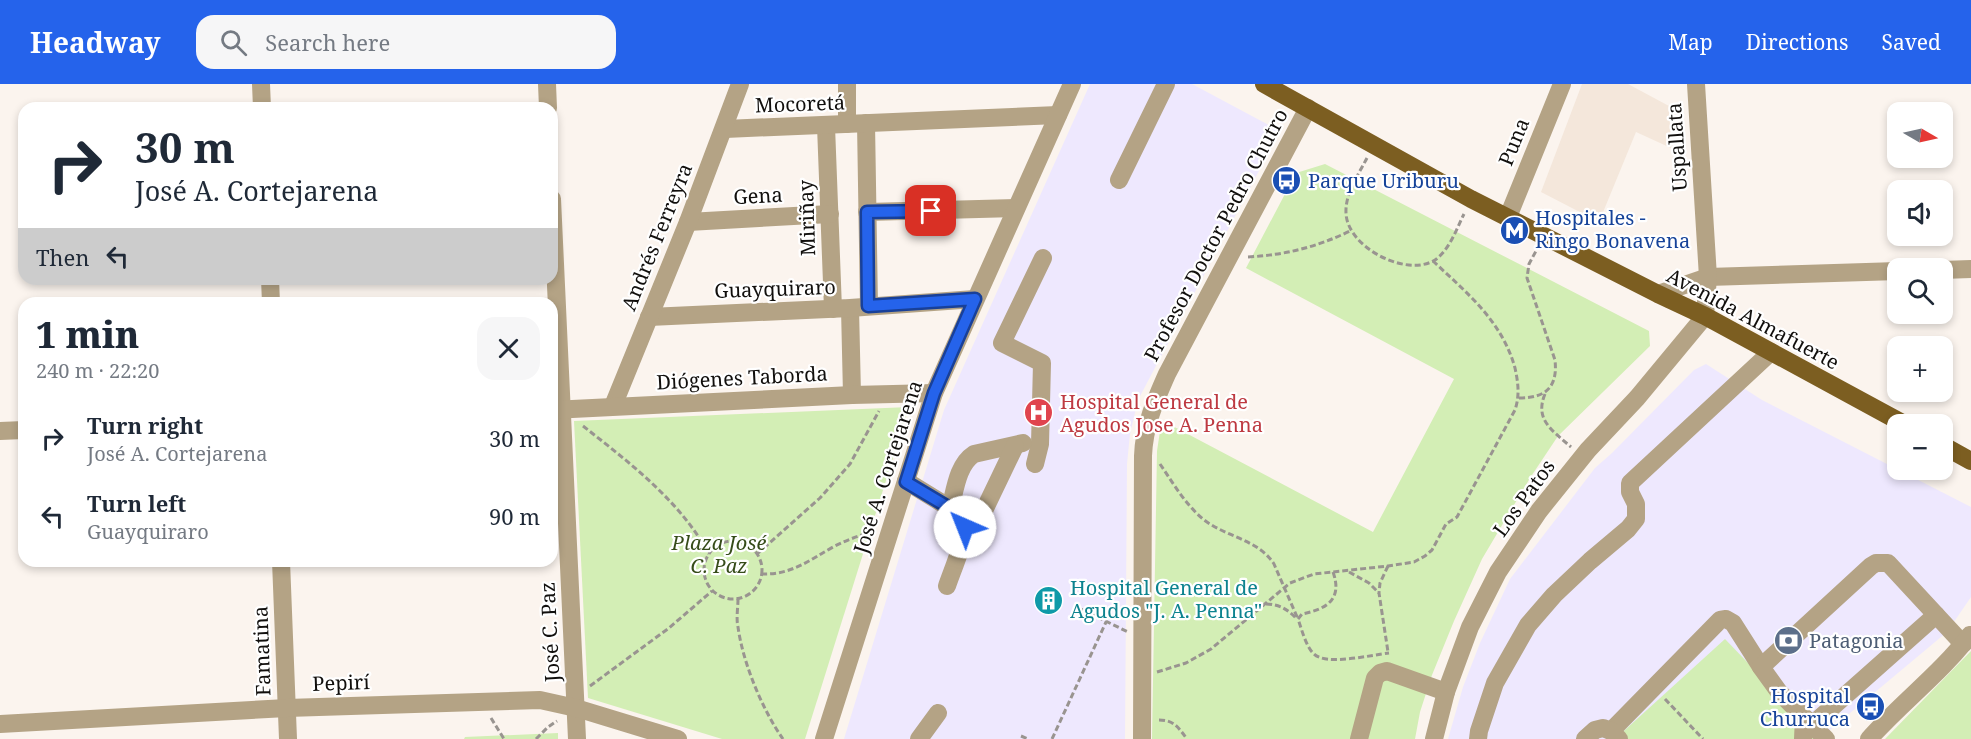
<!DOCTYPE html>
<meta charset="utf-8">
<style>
:root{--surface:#fff;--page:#f6f6f7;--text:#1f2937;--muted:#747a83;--accent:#2563eb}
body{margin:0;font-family:"Noto Serif",serif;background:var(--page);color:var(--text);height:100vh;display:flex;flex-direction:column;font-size:22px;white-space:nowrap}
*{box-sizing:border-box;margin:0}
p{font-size:20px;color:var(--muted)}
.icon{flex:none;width:33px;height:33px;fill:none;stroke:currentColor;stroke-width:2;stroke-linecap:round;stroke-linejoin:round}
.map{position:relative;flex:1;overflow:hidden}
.details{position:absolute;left:18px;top:213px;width:540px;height:270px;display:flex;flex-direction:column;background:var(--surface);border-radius:18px;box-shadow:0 3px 9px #0003}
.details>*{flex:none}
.banner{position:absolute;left:18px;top:18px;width:540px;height:183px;border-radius:18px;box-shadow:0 3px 9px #0003;background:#fff;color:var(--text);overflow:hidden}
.needle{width:39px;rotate:99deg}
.buttons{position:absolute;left:1887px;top:18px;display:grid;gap:12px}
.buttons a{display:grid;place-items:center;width:66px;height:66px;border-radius:12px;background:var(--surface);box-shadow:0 3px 9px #0003;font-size:30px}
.pin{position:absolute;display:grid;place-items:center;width:51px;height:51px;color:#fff;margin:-26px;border-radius:12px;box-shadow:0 3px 9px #0006}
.me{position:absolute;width:66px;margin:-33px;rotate:316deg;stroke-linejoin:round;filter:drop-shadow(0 0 4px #0008)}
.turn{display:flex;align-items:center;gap:21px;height:126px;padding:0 18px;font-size:27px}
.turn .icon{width:78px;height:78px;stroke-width:2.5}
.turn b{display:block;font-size:42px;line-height:51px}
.then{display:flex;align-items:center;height:57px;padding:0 18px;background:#0003;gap:12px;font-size:22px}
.round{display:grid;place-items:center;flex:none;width:63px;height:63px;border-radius:18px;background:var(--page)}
.summary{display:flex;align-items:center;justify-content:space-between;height:102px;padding:0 18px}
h1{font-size:36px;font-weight:800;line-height:45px}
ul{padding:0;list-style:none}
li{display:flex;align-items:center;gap:18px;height:78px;padding:0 18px}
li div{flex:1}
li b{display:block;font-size:22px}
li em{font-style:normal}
header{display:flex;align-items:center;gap:36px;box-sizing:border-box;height:84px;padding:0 30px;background:var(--accent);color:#fff}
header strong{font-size:28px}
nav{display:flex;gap:33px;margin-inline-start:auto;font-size:21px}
.search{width:420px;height:54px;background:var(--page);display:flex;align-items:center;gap:15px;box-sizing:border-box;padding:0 21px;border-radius:18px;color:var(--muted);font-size:22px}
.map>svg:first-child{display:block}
.built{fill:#f4e7db}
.medical{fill:#eee8fe}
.green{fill:#d3eeb5}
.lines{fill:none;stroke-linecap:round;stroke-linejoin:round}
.path{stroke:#999490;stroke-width:3;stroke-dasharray:6 3;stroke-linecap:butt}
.minor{stroke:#b4a385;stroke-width:18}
.major{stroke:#7c5e21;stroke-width:18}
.route-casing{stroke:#184099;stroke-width:15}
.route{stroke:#2563eb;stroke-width:10}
.labels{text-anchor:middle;stroke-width:4.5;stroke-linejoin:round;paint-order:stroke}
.street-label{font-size:20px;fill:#110f0d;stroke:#fff}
.transit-label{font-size:20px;fill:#164399;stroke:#fff;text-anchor:start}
.health-label{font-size:20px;fill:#be3a42;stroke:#fff;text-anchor:start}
.park-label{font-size:20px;font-style:italic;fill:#364c19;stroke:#fff}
.culture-label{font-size:20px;fill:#0d838f;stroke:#fff;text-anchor:start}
.service-label{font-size:20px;fill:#4e5e75;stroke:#fff;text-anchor:start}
</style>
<header>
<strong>Headway</strong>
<div class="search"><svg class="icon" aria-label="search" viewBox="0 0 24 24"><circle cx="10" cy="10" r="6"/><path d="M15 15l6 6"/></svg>Search here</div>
<nav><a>Map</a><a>Directions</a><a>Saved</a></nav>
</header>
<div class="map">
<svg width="1971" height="655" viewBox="0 0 1971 655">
<rect width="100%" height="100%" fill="#fbf4ee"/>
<path class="built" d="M 1582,0 L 1628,0 L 1669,22 L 1671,64 L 1636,48 L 1599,138 L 1541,108 Z"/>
<g class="medical">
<path d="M 1090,0 L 1192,0 L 1280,47 L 1138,316 L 1130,350 L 1127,380 L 1125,655 L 844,655 L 944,326 Z"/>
<path d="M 1706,280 L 1762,316 L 1971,423 L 1971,513 L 1947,548 L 1819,655 L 1448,655 L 1463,603 L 1480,559 L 1510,495 L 1595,384 L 1612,369 L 1694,286 Z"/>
</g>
<g class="green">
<path d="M 1325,80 L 1649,247 L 1650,262 L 1558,352 L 1530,394 L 1482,475 L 1454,537 L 1432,591 L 1420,628 L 1415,655 L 1152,655 L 1157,367 L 1160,347 L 1165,338 L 1373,448 L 1454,295 L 1246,184 L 1296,89 Z"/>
<path d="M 909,323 L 805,655 L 722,655 L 588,614 L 574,337 Z"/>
<path d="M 1725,555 L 1820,654 L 1819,655 L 1615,655 Z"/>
<path d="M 1971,567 L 1971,655 L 1885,655 Z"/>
<path d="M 558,649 L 558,655 L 464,655 L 465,653 Z"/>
</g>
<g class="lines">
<g class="path">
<path d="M 1367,74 C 1358,91 1345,110 1346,129 C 1347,163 1406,194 1435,176 C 1450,165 1456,146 1464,130"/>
<path d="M 1248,173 C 1285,171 1317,163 1350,147"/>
<path d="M 1545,310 C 1534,336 1553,347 1571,363"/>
<path d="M 1519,314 C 1545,314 1558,304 1555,276 L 1527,194 L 1529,180 L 1536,167"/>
<path d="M 583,342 C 630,379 680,417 709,470"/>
<path d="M 1160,380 C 1173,399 1185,420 1203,435 C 1225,453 1258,455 1274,480 L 1298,535"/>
<circle cx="733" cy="486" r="29"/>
<path d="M 757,470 L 820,414 L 850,380 L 879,327"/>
<path d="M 1388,482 L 1380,499 L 1379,509 L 1388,568"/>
<path d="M 1333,488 C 1343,516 1326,525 1302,530 L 1298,535 C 1302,546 1306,563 1314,570 C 1326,582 1371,571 1389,569"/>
<path d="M 1349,488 L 1369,499 L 1379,509"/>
<path d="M 761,490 C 791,491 808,477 833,463 C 846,456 859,452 873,447"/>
<path d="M 738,515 C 738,524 736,534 738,543 C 743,579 762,625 783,655"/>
<path d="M 1266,520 C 1279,520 1287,525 1296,534"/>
<path d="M 1081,525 L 1128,548"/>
<path d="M 1157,588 L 1186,579 L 1211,565 L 1290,499 L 1314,490 L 1388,482 L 1414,478 L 1425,472 L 1432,466 L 1446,440 L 1457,433 L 1515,326 C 1520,311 1518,298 1515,284 C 1502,237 1467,209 1433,177"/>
<path d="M 590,602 L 669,544 L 712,507"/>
<path d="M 1665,615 L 1703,655"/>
<path d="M 491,634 L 504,655"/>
<path d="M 1159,636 C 1174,636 1178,643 1187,655"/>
<path d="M 1021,652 L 1028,655"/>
<path d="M 536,655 L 548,643 L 557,637"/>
<path d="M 1052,655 L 1106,538"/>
</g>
<g class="minor">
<path d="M 261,0 L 262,24"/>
<path d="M 547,0 L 548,24"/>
<path d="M 866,39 L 869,222"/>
<path d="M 847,40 L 847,0"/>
<path d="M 826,42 L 833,225"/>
<path d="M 725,45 L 1058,31"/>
<path d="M 1119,96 L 1166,0"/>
<path d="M 552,115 L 577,655"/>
<path d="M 867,128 L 1016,124"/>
<path d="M 1508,133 L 1562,0"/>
<path d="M 688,138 L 830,130"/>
<path d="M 1942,186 L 1971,185"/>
<path d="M 270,195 L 271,219"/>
<path d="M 1658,210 L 1708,193 L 1898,187"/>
<path d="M 850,224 L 852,311"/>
<path d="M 649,233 L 850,224 L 975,215"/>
<path d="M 613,322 L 688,138 L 740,0"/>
<path d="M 552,326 L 852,311 L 934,309"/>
<path d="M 0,347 L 24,346"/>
<path d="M 1035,380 L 1040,360 L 1042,279 L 1002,259 L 1043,174"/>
<path d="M 906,397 L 958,429 C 962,433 964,436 965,441 C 966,455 952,487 947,502"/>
<path d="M 950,425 C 955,407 957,381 974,370 L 1023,359"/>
<path d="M 967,462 L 1015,362"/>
<path d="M 281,477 L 288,655"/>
<path d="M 0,640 L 287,624 L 540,616 L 576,624 L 678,655"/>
<path d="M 1812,641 L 1936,531"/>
<path d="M 1611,647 L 1720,536 L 1726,535 L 1733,539 L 1761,583"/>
<path d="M 824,655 L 934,309 L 1072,0"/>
<path d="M 919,655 L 938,629"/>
<path d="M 1142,655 L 1143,372 C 1144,342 1155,317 1167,290 L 1308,24"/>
<path d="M 1359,655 L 1375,594 L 1380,589 L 1387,587 L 1446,608"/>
<path d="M 1434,655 L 1446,608 L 1470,543 L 1498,488 L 1539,427 L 1588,366 L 1637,314 L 1705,232 L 1708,193 L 1696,0"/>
<path d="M 1478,655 L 1479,647 L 1495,599 L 1528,541 L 1554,511 L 1590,477 L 1628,445 L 1636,435 L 1636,420 L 1630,408 L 1630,399 L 1771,268"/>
<path d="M 1585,655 L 1595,646 L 1603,644 L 1611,647 L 1619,655"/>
<path d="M 1803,655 L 1804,633"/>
<path d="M 1826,655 L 1779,608 L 1761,583 L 1871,482 L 1876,479 L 1888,479 L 1963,560"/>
<path d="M 1869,655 C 1901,619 1941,589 1970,551"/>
</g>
<g class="major">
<path d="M 1264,0 L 1471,115 L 1658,210 L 1705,232 L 1904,340"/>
<path d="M 1942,361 L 1971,377"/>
</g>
</g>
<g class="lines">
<defs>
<path id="route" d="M 931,127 L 867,128 L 868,222 L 975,215 L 934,309 L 906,398 L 958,429 L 963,435 L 965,443"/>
</defs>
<use href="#route" class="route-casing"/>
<use href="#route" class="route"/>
</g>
<defs>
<symbol id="bus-disc" viewBox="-11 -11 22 22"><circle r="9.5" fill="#1a4fb4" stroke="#fff"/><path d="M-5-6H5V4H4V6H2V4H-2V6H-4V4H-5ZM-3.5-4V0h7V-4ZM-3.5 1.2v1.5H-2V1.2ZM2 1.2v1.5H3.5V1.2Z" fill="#fff"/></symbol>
<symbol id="metro-disc" viewBox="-11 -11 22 22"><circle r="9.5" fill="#1a4fb4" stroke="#fff"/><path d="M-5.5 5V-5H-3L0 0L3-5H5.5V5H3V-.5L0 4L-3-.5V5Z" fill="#fff"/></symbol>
<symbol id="hospital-disc" viewBox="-11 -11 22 22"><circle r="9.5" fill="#e0444e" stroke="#fff"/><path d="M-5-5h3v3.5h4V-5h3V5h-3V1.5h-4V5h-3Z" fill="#fff"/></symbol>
<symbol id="building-disc" viewBox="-11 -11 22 22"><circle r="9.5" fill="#0f9aa8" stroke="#fff"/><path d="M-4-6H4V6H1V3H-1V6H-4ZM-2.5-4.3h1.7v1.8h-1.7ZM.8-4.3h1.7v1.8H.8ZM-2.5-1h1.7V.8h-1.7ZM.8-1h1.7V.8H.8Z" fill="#fff"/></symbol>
<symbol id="bank-disc" viewBox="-11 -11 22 22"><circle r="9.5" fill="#5c6f8a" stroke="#fff"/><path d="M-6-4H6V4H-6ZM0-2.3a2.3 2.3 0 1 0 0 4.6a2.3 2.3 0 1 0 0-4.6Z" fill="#fff"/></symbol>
</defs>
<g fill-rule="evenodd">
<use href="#bus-disc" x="1270" y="80" width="33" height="33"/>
<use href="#metro-disc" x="1498" y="130" width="33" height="33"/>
<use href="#hospital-disc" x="1022" y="312" width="33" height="33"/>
<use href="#building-disc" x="1032" y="500" width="33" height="33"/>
<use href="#bank-disc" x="1772" y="540" width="33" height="33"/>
<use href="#bus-disc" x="1854" y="606" width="33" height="33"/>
</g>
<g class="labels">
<g class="street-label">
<text transform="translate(800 20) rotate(-2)" y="7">Mocoretá</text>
<text transform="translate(1514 58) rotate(-68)" y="7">Puna</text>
<text transform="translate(1677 63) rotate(-94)" y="7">Uspallata</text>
<text transform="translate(758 112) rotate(-3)" y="7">Gena</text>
<text transform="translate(807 134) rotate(-92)" y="7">Miriñay</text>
<text transform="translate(1216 151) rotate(-62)" y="7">Profesor Doctor Pedro Chutro</text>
<text transform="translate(657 153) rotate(-68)" y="7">Andrés Ferreyra</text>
<text transform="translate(775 205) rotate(-2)" y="7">Guayquiraro</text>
<text transform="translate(1753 235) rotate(28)" y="7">Avenida Almafuerte</text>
<text transform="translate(742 294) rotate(-3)" y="7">Diógenes Taborda</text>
<text transform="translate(888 383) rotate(-72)" y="7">José A. Cortejarena</text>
<text transform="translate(1524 414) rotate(-54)" y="7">Los Patos</text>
<text transform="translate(550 548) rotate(-93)" y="7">José C. Paz</text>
<text transform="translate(262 567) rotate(-92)" y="7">Famatina</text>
<text transform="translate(341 599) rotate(-2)" y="7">Pepirí</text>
</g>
<g class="transit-label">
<text x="1308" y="104">Parque Uriburu</text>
<text x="1535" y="141">Hospitales -<tspan x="1535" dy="23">Ringo Bonavena</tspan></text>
<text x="1850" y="619" text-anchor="end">Hospital<tspan x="1850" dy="23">Churruca</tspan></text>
</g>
<g class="health-label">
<text x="1060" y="325">Hospital General de<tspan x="1060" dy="23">Agudos Jose A. Penna</tspan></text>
</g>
<g class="park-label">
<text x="719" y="466">Plaza José<tspan x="719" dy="23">C. Paz</tspan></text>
</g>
<g class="culture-label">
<text x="1070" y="511">Hospital General de<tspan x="1070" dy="23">Agudos "J. A. Penna"</tspan></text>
</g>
<g class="service-label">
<text x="1809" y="564">Patagonia</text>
</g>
</g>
</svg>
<div class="buttons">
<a><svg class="needle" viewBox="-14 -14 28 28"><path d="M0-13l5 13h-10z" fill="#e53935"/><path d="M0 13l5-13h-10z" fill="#747a83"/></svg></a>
<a><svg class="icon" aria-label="sound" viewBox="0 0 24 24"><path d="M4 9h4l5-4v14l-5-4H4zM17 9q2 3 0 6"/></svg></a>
<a><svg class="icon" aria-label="search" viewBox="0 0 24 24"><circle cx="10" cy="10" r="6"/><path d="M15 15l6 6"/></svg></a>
<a>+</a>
<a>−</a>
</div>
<div class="pin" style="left:931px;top:127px;background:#d93025"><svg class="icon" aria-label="arrive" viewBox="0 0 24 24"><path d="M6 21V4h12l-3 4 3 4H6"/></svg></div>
<svg class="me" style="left:965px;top:443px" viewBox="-20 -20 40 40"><circle r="19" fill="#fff"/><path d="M0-13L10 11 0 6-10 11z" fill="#2563eb"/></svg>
<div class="banner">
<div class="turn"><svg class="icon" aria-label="right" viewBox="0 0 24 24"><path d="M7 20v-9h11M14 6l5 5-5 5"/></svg><div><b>30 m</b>José A. Cortejarena</div></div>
<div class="then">Then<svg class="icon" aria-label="left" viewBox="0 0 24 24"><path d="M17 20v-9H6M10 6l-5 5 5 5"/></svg></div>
</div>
<section class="details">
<div class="summary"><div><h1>1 min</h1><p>240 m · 22:20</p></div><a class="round"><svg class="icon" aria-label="close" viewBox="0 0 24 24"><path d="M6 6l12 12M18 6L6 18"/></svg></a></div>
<ul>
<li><svg class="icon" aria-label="right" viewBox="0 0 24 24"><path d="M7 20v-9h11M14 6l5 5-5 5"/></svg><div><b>Turn right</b><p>José A. Cortejarena</p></div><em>30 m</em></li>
<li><svg class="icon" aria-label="left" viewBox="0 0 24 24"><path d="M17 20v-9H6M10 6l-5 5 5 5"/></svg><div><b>Turn left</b><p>Guayquiraro</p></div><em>90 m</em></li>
</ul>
</section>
</div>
